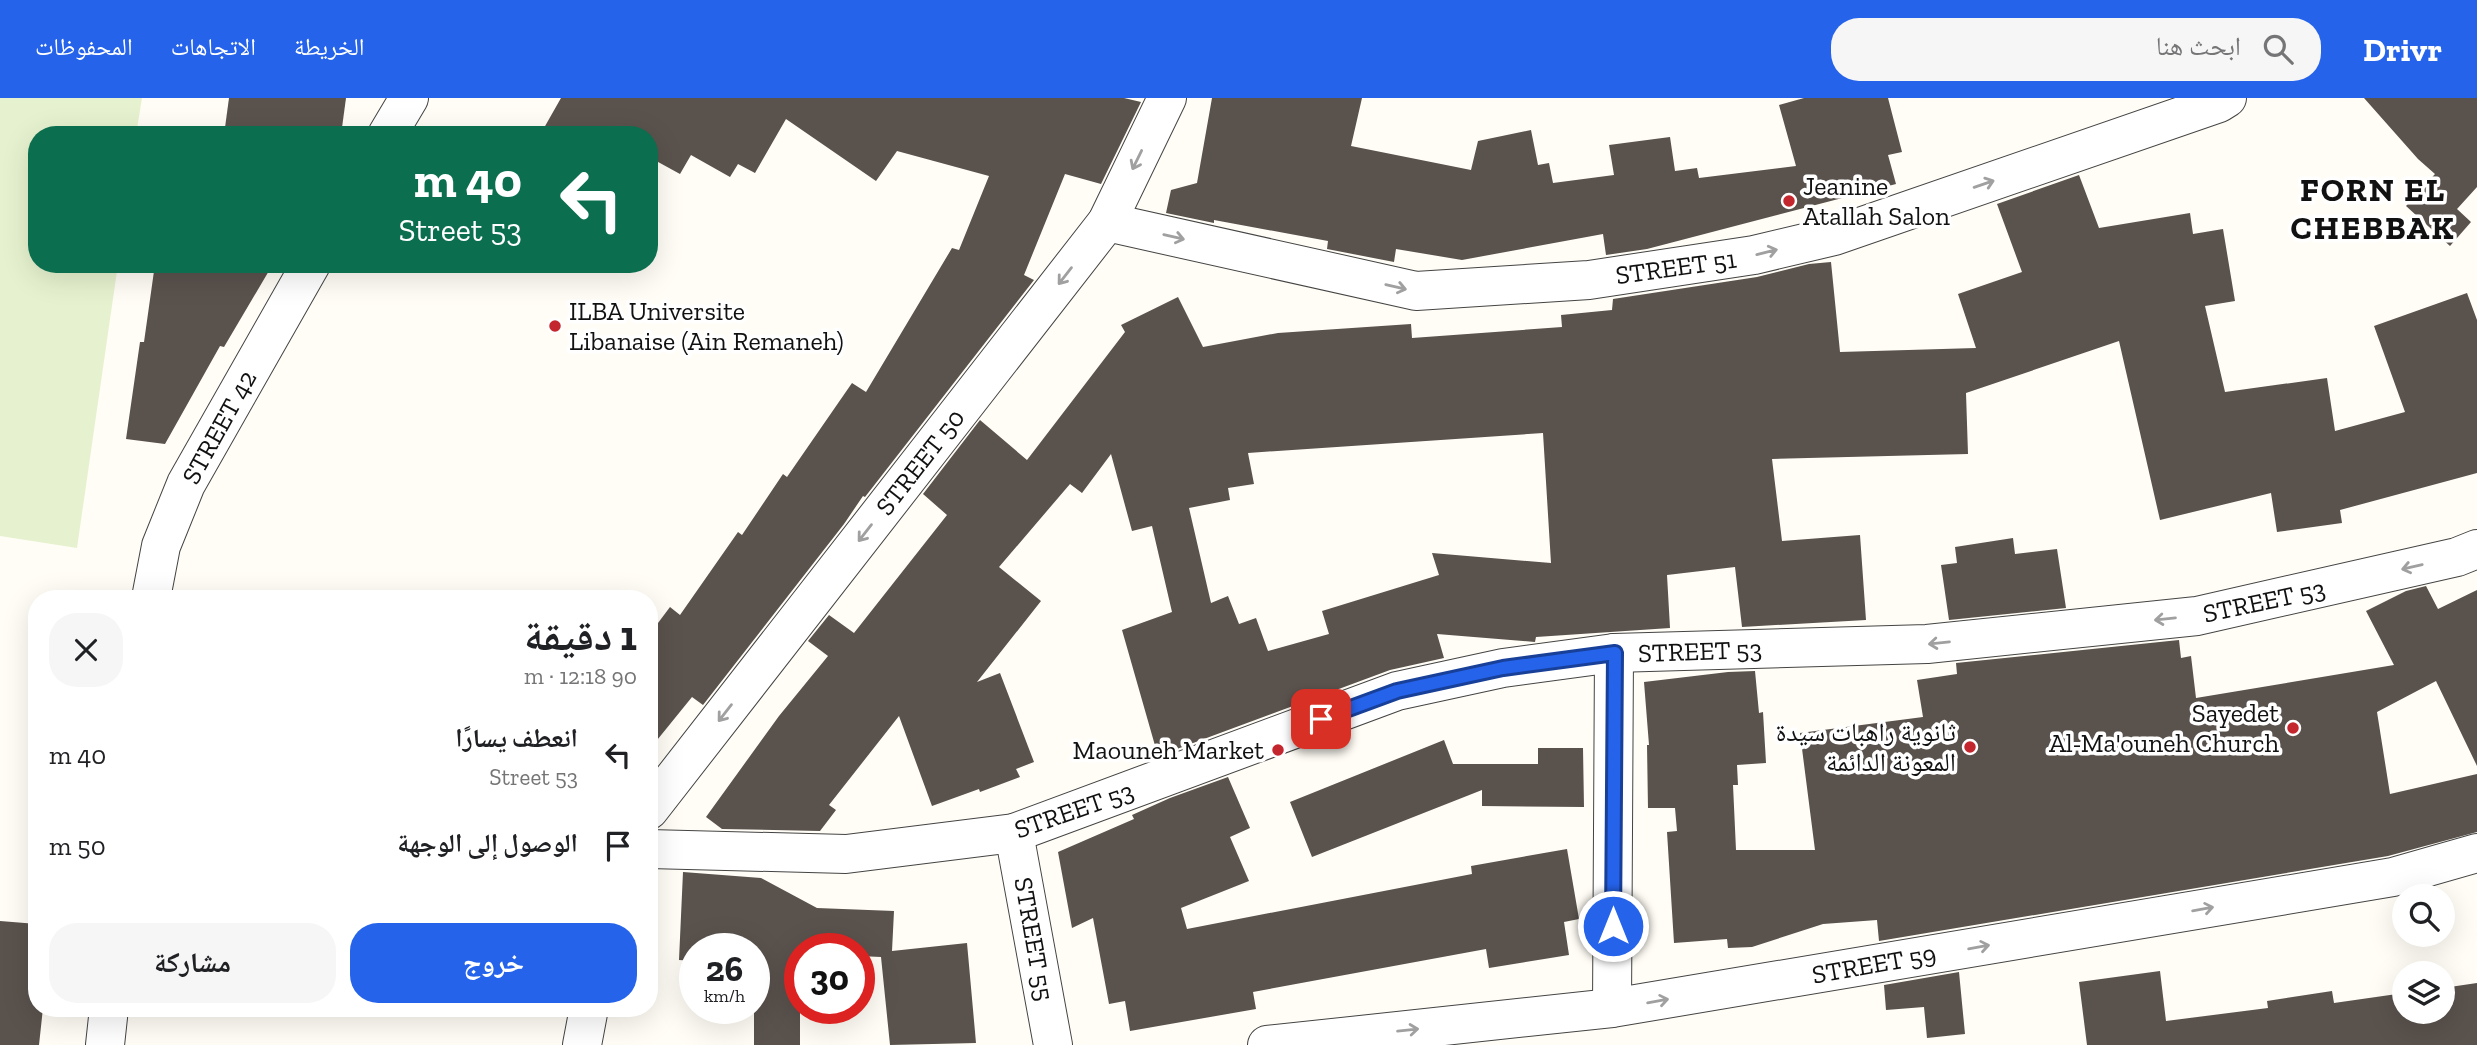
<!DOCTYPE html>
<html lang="ar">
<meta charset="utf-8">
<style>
:root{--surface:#fff;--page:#f6f6f6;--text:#202124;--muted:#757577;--accent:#2563eb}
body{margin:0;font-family:"Zilla Slab","Noto Naskh Arabic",serif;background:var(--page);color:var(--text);direction:rtl;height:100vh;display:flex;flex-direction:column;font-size:26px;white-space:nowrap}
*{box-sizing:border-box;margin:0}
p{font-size:23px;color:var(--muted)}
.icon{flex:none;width:38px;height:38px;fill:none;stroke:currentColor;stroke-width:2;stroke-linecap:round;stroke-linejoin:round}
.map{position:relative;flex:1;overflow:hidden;direction:ltr}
.panel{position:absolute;left:28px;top:492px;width:630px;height:427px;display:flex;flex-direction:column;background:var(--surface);border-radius:28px;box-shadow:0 7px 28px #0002;direction:rtl}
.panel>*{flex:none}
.hud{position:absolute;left:28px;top:28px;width:630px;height:147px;border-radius:28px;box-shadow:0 7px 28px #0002;direction:rtl;background:#0b6e4f;color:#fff;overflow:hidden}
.tools{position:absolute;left:2392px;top:786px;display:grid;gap:14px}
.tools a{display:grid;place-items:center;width:63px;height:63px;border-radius:50%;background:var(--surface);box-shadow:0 7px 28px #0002;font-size:35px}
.speed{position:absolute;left:679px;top:835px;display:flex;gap:14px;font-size:35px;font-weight:700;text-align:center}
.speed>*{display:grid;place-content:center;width:91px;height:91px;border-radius:50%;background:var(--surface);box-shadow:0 7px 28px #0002;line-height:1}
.speed small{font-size:18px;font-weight:400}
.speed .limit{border:10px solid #d22;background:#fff;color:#111}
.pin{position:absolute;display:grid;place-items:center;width:60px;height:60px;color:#fff;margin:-30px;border-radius:14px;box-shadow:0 4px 10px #0006}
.me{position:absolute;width:77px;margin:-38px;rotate:0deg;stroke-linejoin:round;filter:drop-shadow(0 0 5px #0008)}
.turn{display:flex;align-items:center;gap:24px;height:147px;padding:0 21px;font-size:32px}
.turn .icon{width:91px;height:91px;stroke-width:2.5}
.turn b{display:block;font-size:49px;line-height:60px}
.round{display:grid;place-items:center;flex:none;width:74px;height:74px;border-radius:28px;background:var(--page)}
.head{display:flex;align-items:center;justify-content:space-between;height:119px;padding:0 21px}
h1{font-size:42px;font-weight:700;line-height:52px}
.primary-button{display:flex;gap:14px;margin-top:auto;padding:14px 21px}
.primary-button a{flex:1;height:80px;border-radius:28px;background:var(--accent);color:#fff;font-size:28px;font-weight:700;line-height:80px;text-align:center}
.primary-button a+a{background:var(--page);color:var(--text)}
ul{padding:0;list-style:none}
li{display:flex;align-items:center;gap:21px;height:91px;padding:0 21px}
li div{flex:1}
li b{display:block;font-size:26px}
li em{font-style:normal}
header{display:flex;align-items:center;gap:42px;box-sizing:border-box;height:98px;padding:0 35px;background:var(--accent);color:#fff}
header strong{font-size:33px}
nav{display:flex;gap:38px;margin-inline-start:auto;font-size:24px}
.search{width:490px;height:63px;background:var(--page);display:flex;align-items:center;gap:18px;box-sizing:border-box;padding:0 24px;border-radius:28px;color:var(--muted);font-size:26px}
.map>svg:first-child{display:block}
.pitch{fill:#e6f2cf}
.building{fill:#5a524d;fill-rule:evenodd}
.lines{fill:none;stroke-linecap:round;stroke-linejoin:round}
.minor-casing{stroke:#444;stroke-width:40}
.minor{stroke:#fff;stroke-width:38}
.oneway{stroke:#a0a0a0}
.route-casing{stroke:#184099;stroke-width:18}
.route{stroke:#2563eb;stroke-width:12}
.poi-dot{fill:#c4262e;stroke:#fff;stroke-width:2.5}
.labels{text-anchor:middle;stroke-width:7;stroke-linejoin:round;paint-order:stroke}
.poi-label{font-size:26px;fill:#111;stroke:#fff;text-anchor:end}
.street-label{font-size:26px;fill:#111;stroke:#fff}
.district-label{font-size:33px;font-weight:bold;letter-spacing:2px;fill:#111;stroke:#fff}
</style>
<header>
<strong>Drivr</strong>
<div class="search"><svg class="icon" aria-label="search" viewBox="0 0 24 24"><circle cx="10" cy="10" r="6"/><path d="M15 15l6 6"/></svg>ابحث هنا</div>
<nav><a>الخريطة</a><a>الاتجاهات</a><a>المحفوظات</a></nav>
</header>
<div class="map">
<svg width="2477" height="947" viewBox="0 0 2477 947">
<rect width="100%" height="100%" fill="#fffdf5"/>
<path class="pitch" d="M 0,0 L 142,0 L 136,37 L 37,37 L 37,166 L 118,166 L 77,450 L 0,438 Z"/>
<g class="building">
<path d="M 229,0 L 346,0 L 341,37 L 224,37 Z"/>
<path d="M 561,0 L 1124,0 L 1141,4 L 1101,86 L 1065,76 L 1024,177 L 1034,182 L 865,399 L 863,398 L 844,426 L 703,607 L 692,599 L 649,652 L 649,537 L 670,509 L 680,517 L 738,434 L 742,437 L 783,376 L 787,379 L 852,285 L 866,294 L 952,150 L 959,152 L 989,78 L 897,53 L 876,83 L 786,21 L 755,75 L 738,66 L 730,79 L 691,57 L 680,76 L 649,59 L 649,37 L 540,37 Z"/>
<path d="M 1212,0 L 1362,0 L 1351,48 L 1471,72 L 1478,43 L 1531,32 L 1538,67 L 1549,65 L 1553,85 L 1614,77 L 1609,47 L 1670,39 L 1675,73 L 1697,70 L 1699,80 L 1796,68 L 1779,7 L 1804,0 L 1888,0 L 1902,54 L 1888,57 L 1896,86 L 1647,151 L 1606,157 L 1603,136 L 1462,162 L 1396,151 L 1394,164 L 1327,151 L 1328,143 L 1214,122 L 1214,125 L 1166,115 L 1171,92 L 1197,85 Z"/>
<path d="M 2364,0 L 2477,0 L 2477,89 L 2457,111 L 2471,124 L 2450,148 L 2406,108 L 2435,76 L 2418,61 Z"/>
<path d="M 2079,77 L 2099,130 L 2190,115 L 2193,136 L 2223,131 L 2235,203 L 2205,208 L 2225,294 L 2327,280 L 2335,333 L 2405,314 L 2374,228 L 2467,195 L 2477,222 L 2477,375 L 2340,412 L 2342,425 L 2277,434 L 2271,395 L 2160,422 L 2119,243 L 1966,295 L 1968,356 L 1772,361 L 1782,443 L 1860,437 L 1866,522 L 1742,529 L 1735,469 L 1667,477 L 1670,530 L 1536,539 L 1535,544 L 1437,536 L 1444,560 L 1390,572 L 1158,658 L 1122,532 L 1172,514 L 1152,428 L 1132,433 L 1111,356 L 1082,395 L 1070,386 L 999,469 L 1041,503 L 977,584 L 1000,575 L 1034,664 L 1016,671 L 1020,679 L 980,694 L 979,691 L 932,708 L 899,618 L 829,707 L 836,712 L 820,733 L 722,731 L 706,719 L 779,618 L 828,558 L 808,543 L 829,517 L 854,535 L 947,417 L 923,396 L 980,322 L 1027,362 L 1125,234 L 1121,227 L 1178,199 L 1203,249 L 1278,235 L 1411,226 L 1412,240 L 1562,229 L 1561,217 L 1612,212 L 1613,201 L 1757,179 L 1809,166 L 1831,164 L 1840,254 L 1976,250 L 1958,196 L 2022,174 L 1997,106 ZM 1543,335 L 1551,465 L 1432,455 L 1439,477 L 1322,513 L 1329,536 L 1268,553 L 1256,520 L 1239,526 L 1228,498 L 1211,505 L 1189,410 L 1230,402 L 1228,390 L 1254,386 L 1248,355 Z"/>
<path d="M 155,166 L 273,166 L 224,249 L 220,248 L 165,346 L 126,341 L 140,244 L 144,244 Z"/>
<path d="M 2013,440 L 2015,456 L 2057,451 L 2066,510 L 1949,522 L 1941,467 L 1957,465 L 1955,449 Z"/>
<path d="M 2426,488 L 2438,511 L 2477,492 L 2477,668 L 2436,583 L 2377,614 L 2390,696 L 2477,676 L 2477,734 L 2388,758 L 1879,843 L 1877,822 L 1823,826 L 1752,849 L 1728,850 L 1727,841 L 1674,845 L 1667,734 L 1677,733 L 1675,710 L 1648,710 L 1647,647 L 1649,647 L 1644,584 L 1728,574 L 1755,573 L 1759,615 L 1763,614 L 1766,665 L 1737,667 L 1738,687 L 1733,687 L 1736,752 L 1815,752 L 1800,635 L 1923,619 L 1917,582 L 1957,576 L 1956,565 L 2179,542 L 2181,560 L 2191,558 L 2196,600 L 2394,567 L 2366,513 L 2406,493 Z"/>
<path d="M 1444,642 L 1453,666 L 1538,666 L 1538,650 L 1583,650 L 1584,709 L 1482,708 L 1482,692 L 1312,759 L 1290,704 Z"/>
<path d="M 1228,679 L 1250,730 L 1230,739 L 1249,783 L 1181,810 L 1187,831 L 1472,776 L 1471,768 L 1567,751 L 1579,821 L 1564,824 L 1569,857 L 1489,870 L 1486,851 L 1253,894 L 1256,911 L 1130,933 L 1125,903 L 1109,906 L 1093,820 L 1072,830 L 1058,754 L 1134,721 L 1132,717 L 1170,700 Z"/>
<path d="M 683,774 L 761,780 L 817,810 L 894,813 L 892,853 L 967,845 L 976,945 L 890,947 L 881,859 L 859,858 L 859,850 L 800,850 L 800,947 L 754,947 L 754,850 L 695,850 L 695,863 L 679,862 Z"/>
<path d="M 0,823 L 37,826 L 37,910 L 43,910 L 39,947 L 0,947 Z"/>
<path d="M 2160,873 L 2166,923 L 2268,910 L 2267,903 L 2332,893 L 2334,905 L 2404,895 L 2404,914 L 2443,914 L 2443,890 L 2477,885 L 2477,947 L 2087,947 L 2079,884 Z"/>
<path d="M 1959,874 L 1965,936 L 1927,940 L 1924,909 L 1886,912 L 1884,887 Z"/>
</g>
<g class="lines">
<defs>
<g id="minor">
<path d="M 387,37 L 409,0"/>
<path d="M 1107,124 L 1416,193 L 1589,182 L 1754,157 L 1834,138 L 2219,5 L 2227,0"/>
<path d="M 151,500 L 161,448 L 186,386 L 311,166"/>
<path d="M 649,712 L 1107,124 L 1167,0"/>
<path d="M 1014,735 L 1053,947"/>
<path d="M 649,751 L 846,756 L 1014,735 L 1397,593 L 1503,570 L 1614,555 L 1927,546 L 2197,518 L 2457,459 L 2477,451"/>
<path d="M 1612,910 L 1614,555"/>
<path d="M 105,947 L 109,910"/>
<path d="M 582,947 L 589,910"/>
<path d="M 1267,947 L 1612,910 L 2393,779 L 2477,755"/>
</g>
</defs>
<use href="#minor" class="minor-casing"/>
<use href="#minor" class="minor"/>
</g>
<defs><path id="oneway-shaft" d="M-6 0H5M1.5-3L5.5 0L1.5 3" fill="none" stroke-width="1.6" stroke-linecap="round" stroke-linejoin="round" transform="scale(1.75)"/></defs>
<g class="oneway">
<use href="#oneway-shaft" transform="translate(1137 62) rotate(116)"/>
<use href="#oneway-shaft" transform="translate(1984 86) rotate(-19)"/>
<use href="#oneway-shaft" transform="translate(1174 139) rotate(13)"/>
<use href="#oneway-shaft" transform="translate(1767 154) rotate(-14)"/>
<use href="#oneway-shaft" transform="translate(1065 178) rotate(128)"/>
<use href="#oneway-shaft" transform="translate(1396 189) rotate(13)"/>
<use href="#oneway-shaft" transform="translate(865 435) rotate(128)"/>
<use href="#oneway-shaft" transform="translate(2412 469) rotate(167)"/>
<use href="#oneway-shaft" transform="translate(2165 521) rotate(174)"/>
<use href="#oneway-shaft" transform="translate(1939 545) rotate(174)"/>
<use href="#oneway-shaft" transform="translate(725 615) rotate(128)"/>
<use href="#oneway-shaft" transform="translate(2203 811) rotate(-10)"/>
<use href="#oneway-shaft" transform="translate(1979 849) rotate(-10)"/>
<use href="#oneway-shaft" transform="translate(1658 903) rotate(-10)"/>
<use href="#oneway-shaft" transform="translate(1408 932) rotate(-6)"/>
</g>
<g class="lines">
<defs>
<path id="route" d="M 1321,621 L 1397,593 L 1503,570 L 1615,555 L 1613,828"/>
</defs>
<use href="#route" class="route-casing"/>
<use href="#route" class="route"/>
</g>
<g class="poi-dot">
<circle cx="1789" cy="103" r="7"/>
<circle cx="555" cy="228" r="7"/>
<circle cx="2293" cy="630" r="7"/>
<circle cx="1970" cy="649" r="7"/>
<circle cx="1278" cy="652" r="7"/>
</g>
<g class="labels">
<g class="poi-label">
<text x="1803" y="97" text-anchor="start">Jeanine<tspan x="1803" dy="30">Atallah Salon</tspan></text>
<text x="569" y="222" text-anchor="start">ILBA Universite<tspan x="569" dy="30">Libanaise (Ain Remaneh)</tspan></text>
<text x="2279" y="624">Sayedet<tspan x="2279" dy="30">Al-Ma'ouneh Church</tspan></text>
<text x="1956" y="643">ثانوية راهبات سيدة<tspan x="1956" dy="30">المعونة الدائمة</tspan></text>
<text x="1264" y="661">Maouneh Market</text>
</g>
<g class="street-label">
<text transform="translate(1676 169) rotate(-8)" y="9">STREET 51</text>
<text transform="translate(219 329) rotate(-61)" y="9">STREET 42</text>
<text transform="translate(920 364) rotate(-52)" y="9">STREET 50</text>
<text transform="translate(2264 503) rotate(-12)" y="9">STREET 53</text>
<text transform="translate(1700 553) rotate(-2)" y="9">STREET 53</text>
<text transform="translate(1074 712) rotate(-19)" y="9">STREET 53</text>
<text transform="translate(1034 841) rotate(80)" y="9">STREET 55</text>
<text transform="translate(1874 866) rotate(-10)" y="9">STREET 59</text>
</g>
<g class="district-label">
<text x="2373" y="103">FORN EL<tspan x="2373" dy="38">CHEBBAK</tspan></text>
</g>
</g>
</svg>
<div class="tools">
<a><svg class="icon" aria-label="search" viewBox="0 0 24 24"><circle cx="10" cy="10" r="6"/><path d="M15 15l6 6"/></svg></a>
<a><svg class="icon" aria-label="layers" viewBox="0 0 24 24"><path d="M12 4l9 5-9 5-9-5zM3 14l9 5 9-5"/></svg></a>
</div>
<div class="speed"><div>26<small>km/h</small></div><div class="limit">30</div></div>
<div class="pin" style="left:1321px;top:621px;background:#d93025"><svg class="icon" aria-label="arrive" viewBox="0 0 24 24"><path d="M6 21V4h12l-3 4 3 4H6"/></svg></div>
<svg class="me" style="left:1613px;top:828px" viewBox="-20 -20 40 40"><circle r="17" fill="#2563eb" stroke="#fff" stroke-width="3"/><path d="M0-11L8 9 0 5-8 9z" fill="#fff"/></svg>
<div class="hud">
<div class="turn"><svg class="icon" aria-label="left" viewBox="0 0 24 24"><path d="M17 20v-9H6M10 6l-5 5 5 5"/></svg><div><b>40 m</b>Street 53</div></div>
</div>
<section class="panel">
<div class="head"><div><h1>1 دقيقة</h1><p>90 m · 12:18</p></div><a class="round"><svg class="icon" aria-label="close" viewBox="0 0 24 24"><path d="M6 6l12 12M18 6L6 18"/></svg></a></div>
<ul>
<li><svg class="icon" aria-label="left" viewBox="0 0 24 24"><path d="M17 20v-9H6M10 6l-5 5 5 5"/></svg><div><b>انعطف يسارًا</b><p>Street 53</p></div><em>40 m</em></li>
<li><svg class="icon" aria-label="arrive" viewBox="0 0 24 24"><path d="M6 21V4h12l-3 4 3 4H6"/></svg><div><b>الوصول إلى الوجهة</b></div><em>50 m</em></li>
</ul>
<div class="primary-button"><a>خروج</a><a>مشاركة</a></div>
</section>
</div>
